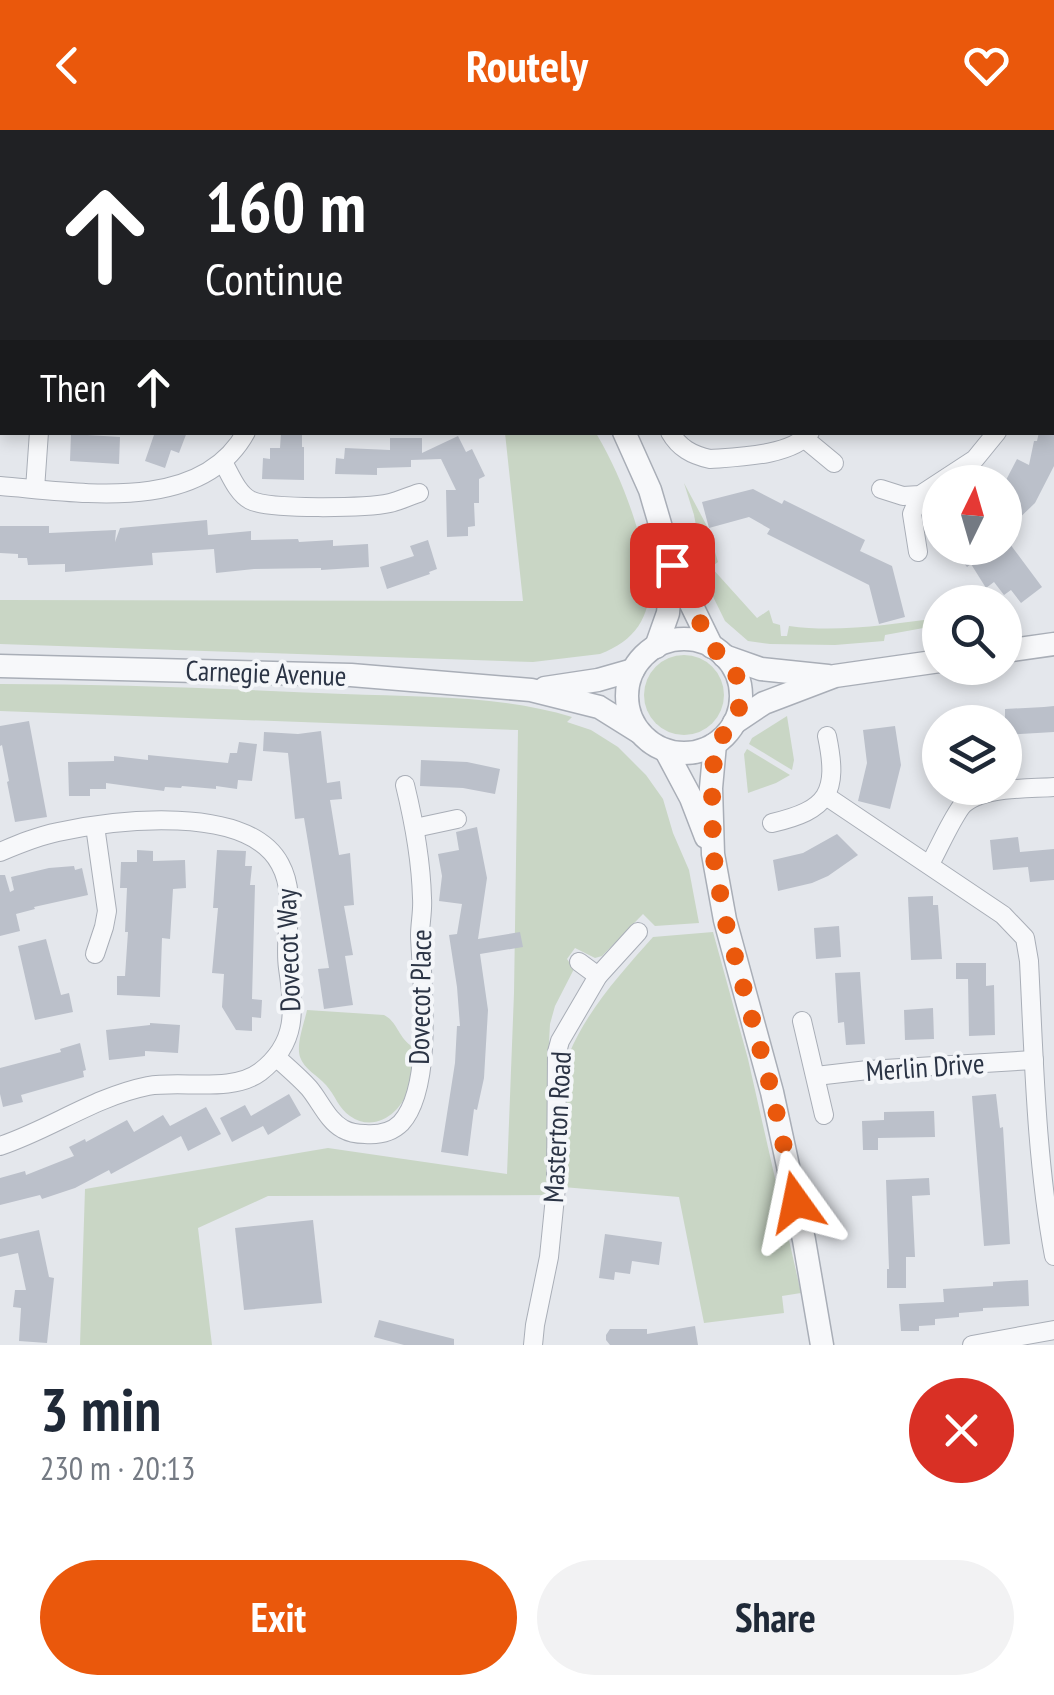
<!DOCTYPE html>
<meta charset="utf-8">
<style>
:root{--surface:#fff;--page:#f2f2f3;--text:#1f2937;--muted:#747a83;--accent:#ea580c}
body{margin:0;font-family:"PT Sans Narrow",sans-serif;background:var(--page);color:var(--text);height:100vh;display:flex;flex-direction:column;font-size:38px;white-space:nowrap}
*{box-sizing:border-box;margin:0}
p{font-size:32px;color:var(--muted)}
.icon{flex:none;width:55px;height:55px;fill:none;stroke:currentColor;stroke-width:2;stroke-linecap:round;stroke-linejoin:round}
.map{position:relative;height:1215px;overflow:hidden}
.drawer{display:flex;flex-direction:column;background:var(--surface);flex:1}
.drawer>*{flex:none}
.banner{position:absolute;left:0px;top:0px;width:1055px;height:305px;box-shadow:0 5px 15px #0003;background:#202124;color:#fff;overflow:hidden}
.needle{width:65px;rotate:5deg}
.buttons{position:absolute;left:922px;top:335px;display:grid;gap:20px}
.buttons a{display:grid;place-items:center;width:100px;height:100px;border-radius:50%;background:var(--surface);box-shadow:0 5px 15px #0003;font-size:50px}
.pin{position:absolute;display:grid;place-items:center;width:85px;height:85px;color:#fff;margin:-42px;border-radius:20px;box-shadow:0 5px 15px #0006}
.me{position:absolute;width:110px;margin:-55px;rotate:348deg;stroke-linejoin:round;filter:drop-shadow(0 0 8px #0008)}
.turn{display:flex;align-items:center;gap:35px;height:210px;padding:0 40px;font-size:45px}
.turn .icon{width:130px;height:130px;stroke-width:2.5}
.turn b{display:block;font-size:70px;line-height:85px}
.then{display:flex;align-items:center;height:95px;padding:0 40px;background:#0003;gap:20px;font-size:38px}
.round{display:grid;place-items:center;flex:none;width:105px;height:105px;border-radius:52px;background:var(--page)}
.head{display:flex;align-items:center;justify-content:space-between;height:170px;padding:0 40px}
h1{font-size:60px;font-weight:700;line-height:75px}
.action{display:flex;gap:20px;margin-top:auto;padding:20px 40px}
.action a{flex:1;height:115px;border-radius:60px;background:var(--accent);color:#fff;font-size:40px;font-weight:700;line-height:115px;text-align:center}
.action a+a{background:var(--page);color:var(--text)}
header{display:flex;justify-content:space-between;align-items:center;height:130px;padding:0 40px;background:var(--accent);color:#fff;font-size:45px;font-weight:700}
.map>svg:first-child{display:block}
.green{fill:#c9d6c5}
.building{fill:#bbc0ca}
.lines{fill:none;stroke-linecap:round;stroke-linejoin:round}
.minor-casing{stroke:#a9aeb7;stroke-width:20}
.tertiary-casing{stroke:#a9aeb7;stroke-width:25}
.minor{stroke:#f7f8fa;stroke-width:18}
.tertiary{stroke:#f7f8fa;stroke-width:22}
.route{stroke:#ea580c;stroke-width:18;stroke-dasharray:0 32.4}
.labels{text-anchor:middle;stroke-width:8;stroke-linejoin:round;paint-order:stroke}
.street-label{font-size:28px;fill:#2b3445;stroke:#f4f6f9}
</style>
<header><svg class="icon" aria-label="back" viewBox="0 0 24 24"><path d="M15 5l-7 7 7 7"/></svg>Routely<svg class="icon" aria-label="heart" viewBox="0 0 24 24"><path d="M12 20l-8-8c-3-5 5-10 8-4 3-6 11-1 8 4z"/></svg></header>
<div class="map">
<svg width="1054" height="1215" viewBox="0 0 1054 1215">
<rect width="100%" height="100%" fill="#e4e7ec"/>
<g class="green">
<path d="M 505,303 L 596,303 C 624,351 636,391 650,444 C 652,485 637,510 600,524 L 533,532 L 0,514 L 0,470 L 523,471 Z"/>
<path d="M 684,353 L 708,398 L 718,432 L 711,437 L 757,488 L 769,480 L 773,493 L 780,495 L 781,506 L 787,506 L 789,496 C 839,503 890,494 940,488 L 940,495 L 885,505 L 884,511 L 835,515 L 770,514 L 748,511 L 725,491 L 695,430 L 702,427 L 694,385 Z"/>
<circle cx="684" cy="565" r="40"/>
<path d="M 0,554 C 115,554 229,559 344,564 C 420,567 500,565 572,587 L 567,592 L 591,600 L 618,617 L 646,645 L 663,669 L 673,703 L 689,740 L 699,793 L 655,796 L 643,784 L 602,826 L 595,828 L 575,818 L 567,829 L 574,839 L 555,876 L 550,894 L 548,931 L 549,1065 L 268,1066 L 198,1098 L 212,1215 L 80,1215 L 85,1059 L 328,1018 L 507,1044 L 514,863 L 518,600 L 0,581 Z"/>
<path d="M 787,586 L 794,630 L 792,640 L 749,614 L 752,608 Z"/>
<path d="M 747,619 L 790,645 L 776,653 L 748,663 L 744,624 Z"/>
<path d="M 713,802 L 748,929 L 801,1163 L 782,1166 L 784,1183 L 704,1193 L 679,1067 L 563,1057 L 569,924 C 587,880 622,842 653,807 Z"/>
<path d="M 307,880 L 384,885 C 398,892 398,908 413,917 C 412,930 412,944 409,956 C 403,982 375,1004 350,986 C 339,979 335,965 326,955 C 318,946 304,939 300,927 C 296,914 304,894 307,880 Z"/>
</g>
<g class="building">
<path d="M 155,302 L 187,302 L 179,323 L 171,320 L 165,338 L 145,331 Z"/>
<path d="M 1039,302 L 1054,302 L 1054,336 L 1035,373 L 1005,402 L 1005,352 L 1017,329 L 1029,335 L 1034,311 L 1037,311 Z"/>
<path d="M 281,303 L 302,303 L 302,317 L 304,317 L 304,350 L 262,349 L 263,328 L 270,329 L 270,318 L 280,318 Z"/>
<path d="M 71,304 L 120,307 L 119,334 L 70,331 Z"/>
<path d="M 458,306 L 466,322 L 472,319 L 485,346 L 479,349 L 479,373 L 474,373 L 475,396 L 468,397 L 468,406 L 447,407 L 446,360 L 456,360 L 441,329 L 411,330 L 411,337 L 377,338 L 377,345 L 335,344 L 336,328 L 344,329 L 345,318 L 390,320 L 390,308 L 422,308 L 422,323 Z"/>
<path d="M 753,359 L 782,374 L 784,370 L 865,410 L 860,421 L 892,436 L 905,487 L 879,494 L 869,455 L 767,404 L 770,399 L 749,387 L 709,398 L 702,372 Z"/>
<path d="M 207,390 L 208,405 L 251,401 L 251,410 L 298,409 L 299,412 L 333,410 L 333,416 L 368,414 L 369,437 L 321,440 L 321,438 L 254,439 L 216,443 L 214,419 L 152,423 L 153,435 L 65,442 L 65,434 L 28,435 L 27,428 L 18,428 L 18,424 L 0,423 L 0,396 L 49,396 L 49,403 L 116,400 L 115,412 L 120,398 Z"/>
<path d="M 428,410 L 437,439 L 429,442 L 430,444 L 387,459 L 380,437 L 414,426 L 410,416 Z"/>
<path d="M 1007,410 L 1042,457 L 1021,473 L 1011,460 L 1004,465 L 994,452 L 986,458 L 971,434 L 967,437 L 951,418 L 1005,418 Z"/>
<path d="M 1044,577 L 1054,576 L 1054,602 L 1005,605 L 1005,579 Z"/>
<path d="M 29,591 L 47,687 L 15,692 L 7,652 L 9,651 L 2,615 L 0,616 L 0,596 Z"/>
<path d="M 895,596 L 901,635 L 890,679 L 858,671 L 867,633 L 863,600 Z"/>
<path d="M 321,601 L 327,653 L 340,651 L 342,669 L 330,670 L 339,725 L 350,723 L 354,775 L 344,776 L 353,825 L 345,826 L 353,875 L 324,879 L 318,839 L 329,838 L 304,688 L 295,689 L 288,623 L 263,621 L 264,602 L 298,604 Z"/>
<path d="M 239,612 L 257,614 L 252,651 L 238,650 L 237,659 L 216,656 L 216,659 L 182,656 L 181,658 L 165,657 L 164,661 L 106,653 L 106,659 L 90,659 L 90,666 L 69,666 L 68,632 L 114,631 L 114,626 L 148,630 L 148,625 L 228,633 L 230,623 L 237,623 Z"/>
<path d="M 421,630 L 467,632 L 500,639 L 495,664 L 463,658 L 420,656 Z"/>
<path d="M 477,697 L 487,748 L 478,809 L 520,802 L 523,817 L 480,824 L 488,880 L 484,948 L 477,980 L 474,979 L 468,1026 L 441,1022 L 455,933 L 457,896 L 460,896 L 457,857 L 449,805 L 457,804 L 462,774 L 439,771 L 442,746 L 438,724 L 459,720 L 456,702 Z"/>
<path d="M 837,704 L 858,725 L 828,746 L 812,753 L 778,761 L 773,730 L 803,723 Z"/>
<path d="M 1018,707 L 1020,722 L 1054,719 L 1054,750 L 1030,752 L 1028,737 L 993,740 L 990,710 Z"/>
<path d="M 137,720 L 153,721 L 153,731 L 185,730 L 186,758 L 173,759 L 170,809 L 162,808 L 160,867 L 117,865 L 117,846 L 125,846 L 128,802 L 125,802 L 127,758 L 120,758 L 121,732 L 137,732 Z"/>
<path d="M 217,720 L 246,721 L 245,736 L 252,736 L 250,755 L 255,755 L 252,869 L 262,870 L 261,888 L 252,887 L 252,901 L 236,900 L 222,877 L 224,844 L 212,843 L 218,778 L 213,778 Z"/>
<path d="M 74,736 L 75,740 L 82,738 L 88,765 L 34,777 L 35,779 L 16,784 L 20,801 L 0,806 L 0,745 L 5,745 L 10,762 L 14,760 L 11,747 L 49,738 Z"/>
<path d="M 933,766 L 933,775 L 938,775 L 942,829 L 911,830 L 908,767 Z"/>
<path d="M 839,796 L 841,827 L 816,829 L 814,798 Z"/>
<path d="M 46,809 L 61,865 L 69,863 L 73,882 L 35,890 L 18,816 Z"/>
<path d="M 956,833 L 986,833 L 986,856 L 994,855 L 995,905 L 969,906 L 968,849 L 956,849 Z"/>
<path d="M 860,842 L 865,914 L 846,915 L 844,892 L 838,893 L 835,843 Z"/>
<path d="M 933,878 L 934,909 L 905,910 L 904,880 Z"/>
<path d="M 150,893 L 180,895 L 178,923 L 145,921 L 145,926 L 109,930 L 106,900 L 150,895 Z"/>
<path d="M 80,913 L 86,940 L 83,941 L 84,947 L 21,965 L 23,972 L 3,977 L 0,964 L 0,938 L 61,922 L 60,919 Z"/>
<path d="M 289,964 L 301,985 L 268,1005 L 263,996 L 232,1012 L 220,988 L 245,975 L 251,986 Z"/>
<path d="M 996,964 L 1000,998 L 1003,997 L 1010,1114 L 984,1116 L 972,966 Z"/>
<path d="M 206,977 L 221,1004 L 188,1021 L 181,1006 L 111,1044 L 109,1040 L 75,1058 L 42,1069 L 40,1065 L 0,1075 L 0,1048 L 25,1041 L 26,1045 L 74,1026 L 69,1017 L 85,1009 L 86,1012 L 127,990 L 134,1002 L 163,985 L 170,996 Z"/>
<path d="M 934,981 L 935,1007 L 878,1008 L 878,1020 L 863,1020 L 862,991 L 884,990 L 884,982 Z"/>
<path d="M 929,1048 L 930,1065 L 912,1066 L 915,1127 L 906,1127 L 906,1158 L 887,1158 L 887,1139 L 889,1139 L 886,1050 Z"/>
<path d="M 313,1090 L 322,1173 L 244,1180 L 235,1098 Z"/>
<path d="M 39,1100 L 49,1147 L 54,1148 L 47,1213 L 19,1211 L 21,1178 L 13,1177 L 15,1160 L 26,1160 L 18,1123 L 0,1127 L 0,1109 Z"/>
<path d="M 605,1104 L 662,1112 L 659,1135 L 632,1131 L 630,1144 L 615,1142 L 614,1150 L 599,1148 Z"/>
<path d="M 1028,1150 L 1029,1176 L 983,1178 L 983,1181 L 959,1183 L 959,1187 L 935,1189 L 935,1195 L 919,1196 L 919,1201 L 901,1201 L 899,1174 L 944,1172 L 943,1159 L 993,1156 L 993,1152 Z"/>
<path d="M 379,1190 L 454,1209 L 454,1215 L 404,1215 L 374,1207 Z"/>
<path d="M 695,1196 L 698,1215 L 610,1215 L 606,1210 L 606,1205 L 610,1199 L 647,1199 L 647,1204 Z"/>
</g>
<g class="lines">
<defs>
<g id="minor">
<path d="M 124,0 L 126,2"/>
<path d="M 536,0 L 538,2"/>
<path d="M 843,0 L 845,2"/>
<path d="M 361,2 L 376,0"/>
<path d="M 1052,87 L 1054,87"/>
<path d="M 0,154 L 2,157"/>
<path d="M 670,302 C 679,318 692,325 710,329 C 737,327 793,326 810,302"/>
<path d="M 805,309 L 834,333"/>
<path d="M 223,332 C 230,344 237,363 250,370 C 268,380 367,378 390,373 C 399,371 409,366 419,363"/>
<path d="M 0,356 C 77,362 201,385 246,302"/>
<path d="M 35,359 L 39,302"/>
<path d="M 881,359 L 903,366 L 920,365 L 975,329 L 997,302"/>
<path d="M 918,422 L 912,384 L 920,365"/>
<path d="M 826,666 L 1003,785 L 1025,808 L 1029,831 C 1034,930 1036,1029 1054,1126"/>
<path d="M 772,693 C 828,680 839,663 827,606"/>
<path d="M 415,698 L 457,689"/>
<path d="M 0,722 C 19,714 38,706 58,702 C 114,690 247,673 280,734 C 298,767 283,803 288,838 C 294,880 298,913 260,942 C 232,963 182,950 148,956 C 94,967 51,999 0,1016"/>
<path d="M 930,734 C 940,716 949,694 961,677 C 978,656 1029,659 1054,657"/>
<path d="M 95,824 L 104,797 L 107,781 L 95,696"/>
<path d="M 579,832 L 598,846"/>
<path d="M 802,891 L 824,985"/>
<path d="M 276,927 C 287,937 299,947 309,958 C 320,971 328,991 343,999 C 350,1003 358,1004 365,1004 C 378,1005 391,1003 401,993 C 434,957 422,852 420,806 C 420,793 423,781 422,768 C 421,729 414,692 405,655"/>
<path d="M 816,946 L 868,940 L 1034,930"/>
<path d="M 533,1215 L 535,1195 L 549,1127 L 556,1057 L 557,922 L 560,911 L 598,846 L 638,802"/>
<path d="M 972,1215 L 1054,1200"/>
</g>
<g id="tertiary">
<path d="M 494,0 L 495,2"/>
<path d="M 624,302 L 650,360 L 672,435 L 712,517"/>
<circle cx="684" cy="566" r="57"/>
<path d="M 656,517 L 668,483 L 672,438"/>
<path d="M 1005,521 L 1054,514"/>
<path d="M 724,526 L 761,539 L 828,546"/>
<path d="M 0,536 L 351,545 L 531,560 L 599,577 L 639,602"/>
<path d="M 545,558 L 598,550 L 633,540"/>
<path d="M 734,593 L 764,573 L 835,546 L 940,531"/>
<path d="M 715,614 L 711,658 L 713,724 L 725,790 L 772,962 L 804,1110 L 822,1215"/>
<path d="M 666,621 L 691,668 L 706,707"/>
</g>
</defs>
<use href="#minor" class="minor-casing"/>
<use href="#tertiary" class="tertiary-casing"/>
<use href="#minor" class="minor"/>
<use href="#tertiary" class="tertiary"/>
</g>
<g class="lines">
<path class="route" d="M 672,435 L 712,517 L 733,537 L 738,550 L 739,580 L 734,593 L 715,614 L 712,658 L 713,724 L 725,790 L 772,962 L 796,1072"/>
</g>
<g class="labels">
<g class="street-label">
<text transform="translate(266 543) rotate(2)" y="10">Carnegie Avenue</text>
<text transform="translate(288 820) rotate(-92)" y="10">Dovecot Way</text>
<text transform="translate(420 867) rotate(-89)" y="10">Dovecot Place</text>
<text transform="translate(925 937) rotate(-4)" y="10">Merlin Drive</text>
<text transform="translate(557 997) rotate(-87)" y="10">Masterton Road</text>
</g>
</g>
</svg>
<div class="buttons">
<a><svg class="needle" viewBox="-14 -14 28 28"><path d="M0-13l5 13h-10z" fill="#e53935"/><path d="M0 13l5-13h-10z" fill="#747a83"/></svg></a>
<a><svg class="icon" aria-label="search" viewBox="0 0 24 24"><circle cx="10" cy="10" r="6"/><path d="M15 15l6 6"/></svg></a>
<a><svg class="icon" aria-label="layers" viewBox="0 0 24 24"><path d="M12 4l9 5-9 5-9-5zM3 14l9 5 9-5"/></svg></a>
</div>
<div class="pin" style="left:672px;top:435px;background:#d93025"><svg class="icon" aria-label="arrive" viewBox="0 0 24 24"><path d="M6 21V4h12l-3 4 3 4H6"/></svg></div>
<svg class="me" style="left:796px;top:1072px" viewBox="-20 -20 40 40"><path d="M0-17L14 15 0 8-14 15z" fill="#ea580c" stroke="#fff" stroke-width="4"/></svg>
<div class="banner">
<div class="turn"><svg class="icon" aria-label="ahead" viewBox="0 0 24 24"><path d="M12 20V5M6 11l6-6 6 6"/></svg><div><b>160 m</b>Continue</div></div>
<div class="then">Then<svg class="icon" aria-label="ahead" viewBox="0 0 24 24"><path d="M12 20V5M6 11l6-6 6 6"/></svg></div>
</div>
</div>
<section class="drawer">
<div class="head"><div><h1>3 min</h1><p>230 m · 20:13</p></div><a class="round" style="background:#d93025;color:#fff"><svg class="icon" aria-label="close" viewBox="0 0 24 24"><path d="M6 6l12 12M18 6L6 18"/></svg></a></div>
<div class="action"><a>Exit</a><a>Share</a></div>
</section>
